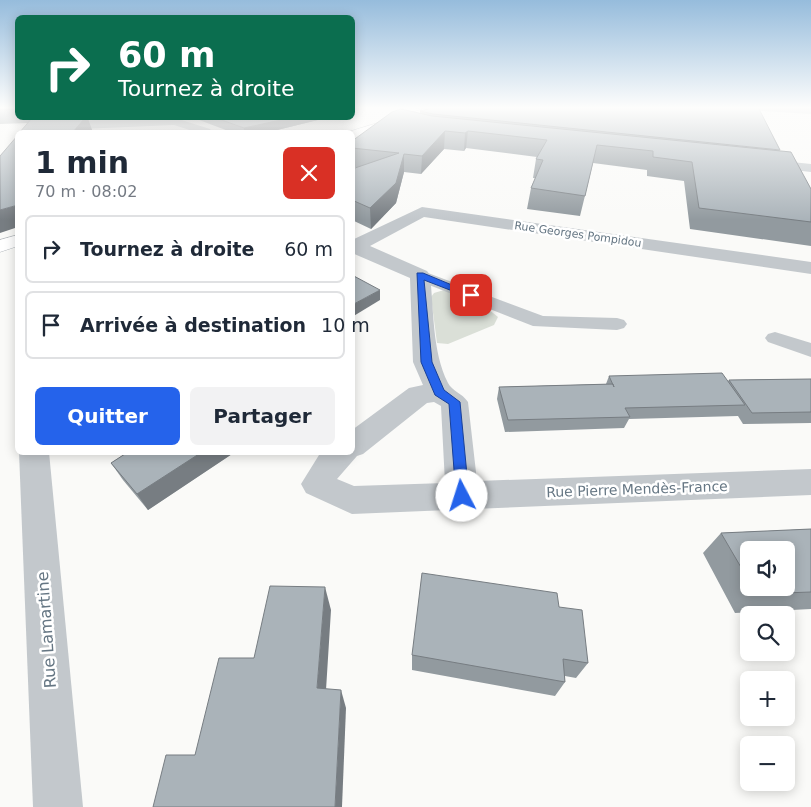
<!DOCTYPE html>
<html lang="fr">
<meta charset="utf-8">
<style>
:root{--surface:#fff;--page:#f2f2f3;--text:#1f2937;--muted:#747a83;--line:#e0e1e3;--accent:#2563eb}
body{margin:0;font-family:"DejaVu Sans",sans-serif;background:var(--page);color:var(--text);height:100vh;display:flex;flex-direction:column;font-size:19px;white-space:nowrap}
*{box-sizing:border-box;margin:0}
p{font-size:16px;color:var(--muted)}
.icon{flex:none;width:28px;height:28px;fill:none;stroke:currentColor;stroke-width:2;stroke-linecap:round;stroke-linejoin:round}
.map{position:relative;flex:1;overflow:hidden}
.drawer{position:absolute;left:15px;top:130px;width:340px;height:325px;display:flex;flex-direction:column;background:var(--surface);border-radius:8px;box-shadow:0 2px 12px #0003}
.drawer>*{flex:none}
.banner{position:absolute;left:15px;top:15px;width:340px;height:105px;border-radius:8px;box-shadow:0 2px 12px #0003;background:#0b6e4f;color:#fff;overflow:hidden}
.tools{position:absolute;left:740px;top:541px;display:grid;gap:10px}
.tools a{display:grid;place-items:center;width:55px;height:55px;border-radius:8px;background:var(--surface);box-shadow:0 2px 12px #0003;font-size:25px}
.pin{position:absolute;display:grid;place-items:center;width:42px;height:42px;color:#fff;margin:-21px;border-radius:10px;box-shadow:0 2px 8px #0006}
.me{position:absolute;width:55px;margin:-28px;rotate:355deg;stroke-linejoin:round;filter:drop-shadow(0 0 4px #0008)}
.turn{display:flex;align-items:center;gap:18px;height:105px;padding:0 20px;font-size:22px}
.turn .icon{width:65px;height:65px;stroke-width:2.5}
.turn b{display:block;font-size:35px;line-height:42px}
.round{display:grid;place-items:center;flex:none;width:52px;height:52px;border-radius:8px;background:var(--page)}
.summary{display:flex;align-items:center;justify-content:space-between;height:85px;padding:0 20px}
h1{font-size:30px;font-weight:800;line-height:38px}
.primary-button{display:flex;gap:10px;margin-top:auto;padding:10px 20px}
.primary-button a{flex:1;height:58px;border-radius:8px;background:var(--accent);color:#fff;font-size:20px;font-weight:800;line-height:58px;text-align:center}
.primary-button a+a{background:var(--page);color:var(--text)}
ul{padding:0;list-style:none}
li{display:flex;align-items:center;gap:15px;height:68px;margin:0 10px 8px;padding:0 10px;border:2px solid var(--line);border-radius:8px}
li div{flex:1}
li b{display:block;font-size:19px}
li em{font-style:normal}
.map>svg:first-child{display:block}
.green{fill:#dadfd7}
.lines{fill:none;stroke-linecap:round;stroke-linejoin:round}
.primary-casing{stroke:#b5babe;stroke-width:1}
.lane{fill:#c3c8cc;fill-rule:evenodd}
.street{fill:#c3c8cc;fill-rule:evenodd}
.primary{fill:#fff;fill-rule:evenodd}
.wall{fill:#929a9f;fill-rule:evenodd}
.shaded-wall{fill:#777d82}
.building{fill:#aab3b9;stroke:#777d82}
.route{fill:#2563eb;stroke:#184099}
.labels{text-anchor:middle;stroke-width:5;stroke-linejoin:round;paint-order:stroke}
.far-street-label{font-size:11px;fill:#657683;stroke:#fff}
.street-label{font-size:14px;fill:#657683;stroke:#fff}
.near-street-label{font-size:16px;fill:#657683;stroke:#fff}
</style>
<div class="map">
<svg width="811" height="807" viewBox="0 0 811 807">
<rect width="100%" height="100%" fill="#fafaf8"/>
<path class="green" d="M 444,290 L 488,309 L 498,317 L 494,325 L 448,344 L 437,343 L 431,297 L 434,293 Z"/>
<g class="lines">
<defs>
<g id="primary">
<path d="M 430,107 L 445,107 L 444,109 L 356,138 L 352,139 L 352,132 L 348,132 Z"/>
<path d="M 18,235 L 18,246 L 0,252 L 0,240 Z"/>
</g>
</defs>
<use href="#primary" class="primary-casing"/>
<g class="lane">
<path d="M 420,270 L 543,316 L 617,318 L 624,320 L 627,324 L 624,328 L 617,330 L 533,326 L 414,279 L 411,275 L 414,271 Z"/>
<path d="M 775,332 L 811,343 L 811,357 L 768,342 L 765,338 L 768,334 Z"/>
</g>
<g class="street">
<path d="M 740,107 L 811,108 L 811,114 L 745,110 Z"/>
<path d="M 175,118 L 210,129 L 212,132 L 196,132 L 174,125 L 80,129 L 58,132 L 52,128 C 61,118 156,118 175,118 Z"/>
<path d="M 763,159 L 811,164 L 811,172 L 758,166 L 756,163 Z"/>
<path d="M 422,207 L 811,262 L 811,274 L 424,217 L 370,246 L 427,271 L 430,275 C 434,311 432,351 448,383 C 452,391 462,393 468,402 L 477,481 L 811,469 L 811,495 L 352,514 L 306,493 L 301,484 L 319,455 L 323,452 L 352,452 L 352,430 L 409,388 L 423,385 L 413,362 L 410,278 L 352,253 L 352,240 ZM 434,402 L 441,406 L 445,483 L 354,486 L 337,479 L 357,456 L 363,454 L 427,403 Z"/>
<path d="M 19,452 L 49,452 L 83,807 L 33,807 Z"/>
</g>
<use href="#primary" class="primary"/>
</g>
<g class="wall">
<path d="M 0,107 L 18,107 L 18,118 L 113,118 L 88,119 L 92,130 L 91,132 L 20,132 L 28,123 L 0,124 Z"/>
<path d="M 420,111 L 780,150 L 779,151 L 811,189 L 811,246 L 690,229 L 684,181 L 647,176 L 647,170 L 593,163 L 580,216 L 527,209 L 531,188 L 535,178 L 533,178 L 536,159 L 537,157 L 466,148 L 464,151 L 444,149 L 421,174 L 404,172 L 396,203 L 371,229 L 352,220 L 352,169 L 358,167 L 352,167 L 352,141 L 420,113 Z"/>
<path d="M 194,118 L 326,118 L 269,132 L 231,132 Z"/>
<path d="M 609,376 L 728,381 L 729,380 L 811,379 L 811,423 L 743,424 L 738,416 L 629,419 L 624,428 L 505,432 L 497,399 L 499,387 L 606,384 Z"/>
<path d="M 128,452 L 235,452 L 148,510 L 123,480 L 111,463 Z"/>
<path d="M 811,529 L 811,609 L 735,613 L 703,553 L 721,533 ZM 749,550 L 786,588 L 749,588 Z"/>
<path d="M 559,607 L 588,663 L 576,678 L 565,676 L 565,682 L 555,696 L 412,670 L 412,655 Z"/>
</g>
<g class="shaded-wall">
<path d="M 352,107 L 365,107 L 352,110 Z"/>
<path d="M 416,107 L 425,107 L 416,109 Z"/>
<path d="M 46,118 L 113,118 L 88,119 L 92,130 L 91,132 L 73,132 L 59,123 Z"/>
<path d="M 290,118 L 326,118 L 269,132 L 244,132 L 244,128 Z"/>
<path d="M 445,131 L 444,149 L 421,174 L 422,156 Z"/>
<path d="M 468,131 L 466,148 L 464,151 L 465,133 Z"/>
<path d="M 404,154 L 404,172 L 396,203 L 371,229 L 370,208 Z"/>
<path d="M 18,205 L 18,227 L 0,233 L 0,210 Z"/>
<path d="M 380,290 L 380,300 L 352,317 L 352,305 Z"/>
<path d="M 202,452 L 235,452 L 148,510 L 137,494 Z"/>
<path d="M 325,587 L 331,610 L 325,706 L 317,688 Z"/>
<path d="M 341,690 L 346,708 L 342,807 L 335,807 Z"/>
</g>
<g class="building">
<rect x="0" y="107" width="18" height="2"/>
<path d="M 436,107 L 758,107 L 780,150 L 433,114 L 420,111 Z"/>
<path d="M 401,109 L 432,116 L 791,152 L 811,189 L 811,222 L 699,208 L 692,162 L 653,157 L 653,151 L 597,145 L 585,196 L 531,188 L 543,160 L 536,159 L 547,140 L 468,131 L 465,133 L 445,131 L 422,156 L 404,154 L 396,183 L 370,208 L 352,200 L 352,169 L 399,153 L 352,148 L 352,141 L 392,112 Z"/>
<path d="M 32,118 L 50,118 L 51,119 L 65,118 L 85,118 L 73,132 L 20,132 Z"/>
<path d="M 216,118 L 290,118 L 244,128 Z"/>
<path d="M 18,135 L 18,205 L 0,210 L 0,156 Z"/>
<path d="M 352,275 L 380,290 L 352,305 Z"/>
<path d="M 722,373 L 745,405 L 625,408 L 630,417 L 508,420 L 499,387 L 613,384 L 614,387 L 609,376 Z"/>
<path d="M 811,379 L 811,412 L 752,413 L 729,380 Z"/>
<path d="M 128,452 L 202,452 L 137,494 L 111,463 Z"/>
<path d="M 811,529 L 811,592 L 756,594 L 752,588 L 786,588 L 786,550 L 749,550 L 749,581 L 721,533 Z"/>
<path d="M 422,573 L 557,593 L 559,607 L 582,610 L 588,663 L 563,659 L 565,682 L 412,655 Z"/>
<path d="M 270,586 L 325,587 L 317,688 L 341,690 L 335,807 L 153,807 L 166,755 L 195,755 L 219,658 L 254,658 Z"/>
</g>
<linearGradient id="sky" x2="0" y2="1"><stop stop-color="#96bcdc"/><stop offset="0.49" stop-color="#fdfdfc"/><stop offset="1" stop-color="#fdfdfc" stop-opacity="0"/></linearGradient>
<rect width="811" height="220" fill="url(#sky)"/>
<path class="route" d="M 417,273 L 423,273 L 476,295 L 475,297 L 468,297 L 424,280 L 432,362 L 444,390 L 460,402 L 469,496 L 467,500 L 462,502 L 458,500 L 456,496 L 449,404 L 435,395 L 421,362 Z"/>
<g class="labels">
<g class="far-street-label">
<text transform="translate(578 234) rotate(8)" y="4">Rue Georges Pompidou</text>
</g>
<g class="street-label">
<text transform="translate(637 489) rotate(-2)" y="5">Rue Pierre Mendès-France</text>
</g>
<g class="near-street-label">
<text transform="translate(46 630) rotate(-94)" y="6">Rue Lamartine</text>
</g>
</g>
</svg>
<div class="tools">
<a><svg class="icon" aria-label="sound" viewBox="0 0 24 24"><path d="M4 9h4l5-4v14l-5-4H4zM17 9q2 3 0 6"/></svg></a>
<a><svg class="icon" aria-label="search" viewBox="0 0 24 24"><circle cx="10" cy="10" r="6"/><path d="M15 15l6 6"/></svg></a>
<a>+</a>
<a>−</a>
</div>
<div class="pin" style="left:471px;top:295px;background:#d93025"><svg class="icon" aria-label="arrive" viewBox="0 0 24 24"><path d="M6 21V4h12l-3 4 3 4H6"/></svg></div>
<svg class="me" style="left:462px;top:496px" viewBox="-20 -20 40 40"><circle r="19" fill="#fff"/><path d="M0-13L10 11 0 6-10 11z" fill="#2563eb"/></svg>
<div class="banner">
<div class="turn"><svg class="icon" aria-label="right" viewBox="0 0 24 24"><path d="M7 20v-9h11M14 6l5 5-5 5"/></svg><div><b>60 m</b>Tournez à droite</div></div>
</div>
<section class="drawer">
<div class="summary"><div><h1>1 min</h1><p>70 m · 08:02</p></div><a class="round" style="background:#d93025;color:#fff"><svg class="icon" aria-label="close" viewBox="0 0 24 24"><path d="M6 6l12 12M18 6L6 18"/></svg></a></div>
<ul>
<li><svg class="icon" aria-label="right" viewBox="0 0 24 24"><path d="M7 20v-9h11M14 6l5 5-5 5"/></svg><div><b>Tournez à droite</b></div><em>60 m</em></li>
<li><svg class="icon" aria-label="arrive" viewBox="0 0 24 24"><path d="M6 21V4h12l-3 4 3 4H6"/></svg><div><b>Arrivée à destination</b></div><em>10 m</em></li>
</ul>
<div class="primary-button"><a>Quitter</a><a>Partager</a></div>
</section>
</div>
